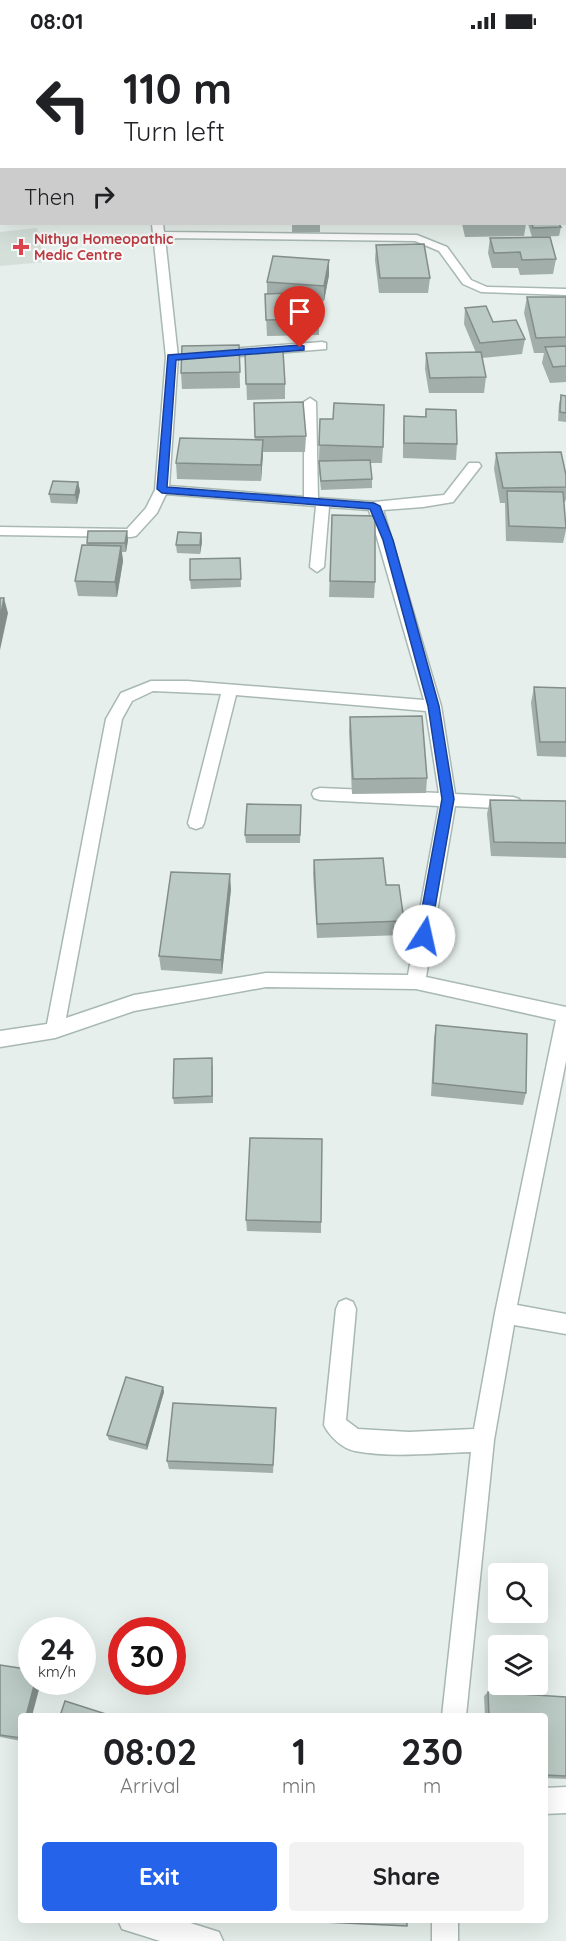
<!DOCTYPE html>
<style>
:root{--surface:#fff;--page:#f2f2f2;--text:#202124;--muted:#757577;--accent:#2563eb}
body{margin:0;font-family:Quicksand,sans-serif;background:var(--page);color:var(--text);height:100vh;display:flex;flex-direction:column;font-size:22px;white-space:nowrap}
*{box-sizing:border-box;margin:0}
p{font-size:20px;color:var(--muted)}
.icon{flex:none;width:33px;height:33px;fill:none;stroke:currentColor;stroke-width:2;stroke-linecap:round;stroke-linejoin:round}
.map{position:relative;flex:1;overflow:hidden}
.side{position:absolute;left:18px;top:1671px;width:530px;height:210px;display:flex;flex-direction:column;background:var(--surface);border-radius:6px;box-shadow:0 6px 24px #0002}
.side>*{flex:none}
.banner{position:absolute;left:0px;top:0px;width:567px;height:183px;box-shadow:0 6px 24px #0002;background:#fff;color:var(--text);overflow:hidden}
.tools{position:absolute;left:488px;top:1521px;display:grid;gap:12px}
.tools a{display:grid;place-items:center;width:60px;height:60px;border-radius:6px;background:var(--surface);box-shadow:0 6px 24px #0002;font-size:30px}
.speed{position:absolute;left:18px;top:1575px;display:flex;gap:12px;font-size:30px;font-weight:700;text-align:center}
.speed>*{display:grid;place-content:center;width:78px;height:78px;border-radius:50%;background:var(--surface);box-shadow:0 6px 24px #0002;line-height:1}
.speed small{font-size:15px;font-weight:400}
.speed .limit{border:9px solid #d22;background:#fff;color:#111}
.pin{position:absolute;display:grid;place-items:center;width:51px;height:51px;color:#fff;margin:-62px -26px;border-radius:50% 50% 50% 0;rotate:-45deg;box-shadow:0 0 6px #0007}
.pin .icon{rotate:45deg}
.me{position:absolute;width:66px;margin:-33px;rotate:10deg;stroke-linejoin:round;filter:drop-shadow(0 0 4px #0008)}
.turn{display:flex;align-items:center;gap:21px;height:126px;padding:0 24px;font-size:27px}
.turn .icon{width:78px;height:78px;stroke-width:2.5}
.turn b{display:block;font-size:42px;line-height:51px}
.then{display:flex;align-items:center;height:57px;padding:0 24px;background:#0003;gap:12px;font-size:22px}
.eta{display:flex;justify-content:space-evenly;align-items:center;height:102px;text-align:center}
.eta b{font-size:36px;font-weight:800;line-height:42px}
.action{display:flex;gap:12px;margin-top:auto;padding:12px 24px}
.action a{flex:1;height:69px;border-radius:6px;background:var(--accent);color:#fff;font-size:24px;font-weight:800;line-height:69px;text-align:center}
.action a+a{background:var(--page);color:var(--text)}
.status{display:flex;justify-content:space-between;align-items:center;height:42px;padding:0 30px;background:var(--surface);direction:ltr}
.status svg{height:16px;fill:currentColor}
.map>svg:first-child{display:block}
.built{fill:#d4dfda}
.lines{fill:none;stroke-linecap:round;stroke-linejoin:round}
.street-casing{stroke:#a8b8b2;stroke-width:3}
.street{fill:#fff;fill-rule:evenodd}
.wall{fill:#a1aea9}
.shaded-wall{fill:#838d89}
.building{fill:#bbcac4;stroke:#838d89;stroke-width:1.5}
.route{fill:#2563eb;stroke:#184099;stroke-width:1.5}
.health-dot{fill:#e0444e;stroke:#f7fbf9;stroke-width:2}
.labels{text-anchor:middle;stroke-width:4.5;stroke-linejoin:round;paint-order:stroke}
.far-health-label{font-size:14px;font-weight:bold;fill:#be3a42;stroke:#f7fbf9;text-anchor:start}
</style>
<div class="status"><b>08:01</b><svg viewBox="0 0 49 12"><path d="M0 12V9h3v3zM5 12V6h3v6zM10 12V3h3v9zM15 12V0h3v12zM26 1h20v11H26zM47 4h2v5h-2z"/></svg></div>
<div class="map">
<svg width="566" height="1899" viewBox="0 0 566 1899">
<rect width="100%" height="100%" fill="#e6efeb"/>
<path class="built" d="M 37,186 L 44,220 L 0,224 L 0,190 Z"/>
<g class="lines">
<defs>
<g id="street">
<rect x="131" y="0" width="10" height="2"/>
<rect x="385" y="0" width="10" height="2"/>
<rect x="0" y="48" width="2" height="6"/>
<rect x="0" y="166" width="2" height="6"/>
<path d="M 152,182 L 163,182 L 164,190 L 417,193 L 447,205 L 471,238 L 487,245 L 566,247 L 566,253 L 481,250 L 463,242 L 439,209 L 415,199 L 165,196 L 178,315 L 169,444 L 304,455 L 304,360 L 310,356 L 316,360 L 318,456 L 374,460 L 444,453 L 469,421 L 479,421 L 481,424 L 453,460 L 423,465 L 383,468 L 441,664 L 455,752 L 513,755 L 519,757 L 521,761 L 519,765 L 513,767 L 455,764 L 426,935 L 566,965 L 566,1019 L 517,1263 L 566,1272 L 566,1292 L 514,1283 L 494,1398 L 466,1674 L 442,1674 L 471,1410 C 434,1411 390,1416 355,1409 C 343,1407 329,1394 324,1383 L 336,1267 L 339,1260 L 346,1257 L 353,1260 L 356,1267 L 346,1378 L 358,1387 L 409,1390 L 474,1387 L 495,1271 L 556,978 L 416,947 L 266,945 L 134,969 L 55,996 L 0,1005 L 0,989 L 47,982 L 106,677 L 121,651 L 151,639 L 187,639 L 424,658 L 369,468 L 329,465 L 324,525 L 317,530 L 310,525 L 316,464 L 166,452 L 157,471 L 136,494 L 131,495 L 0,493 L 0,485 L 127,487 L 146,466 L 155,448 L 166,315 ZM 153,649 L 221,652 L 188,781 L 190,785 L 196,787 L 202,785 L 204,781 L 236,653 L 426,669 L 439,751 L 320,746 L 314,748 L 312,752 L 314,756 L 320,758 L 439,764 L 408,933 L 266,931 L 134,953 L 66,976 L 122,677 L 132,659 Z"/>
<path d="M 322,300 L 326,301 L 326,307 L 215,316 L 209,312 L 215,308 Z"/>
<path d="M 566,1745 L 566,1771 L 544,1772 L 544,1746 Z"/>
<path d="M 118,1878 L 181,1878 L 219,1890 L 223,1899 L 160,1899 L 122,1887 Z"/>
<rect x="432" y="1878" width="26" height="21"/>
</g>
</defs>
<use href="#street" class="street-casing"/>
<use href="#street" class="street"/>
</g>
<g class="wall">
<rect x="228" y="0" width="41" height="2"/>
<rect x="282" y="0" width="25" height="2"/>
<rect x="332" y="0" width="23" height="2"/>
<rect x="0" y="76" width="2" height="19"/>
<rect x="292" y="182" width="28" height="8"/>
<path d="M 462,182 L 526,182 L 524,194 L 465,195 Z"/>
<path d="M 528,182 L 559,182 L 561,185 L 559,194 L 532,195 Z"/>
<path d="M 490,196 L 556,217 L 553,232 L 520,233 L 518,226 L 492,226 L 488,211 Z"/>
<path d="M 376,203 L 430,236 L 428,251 L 379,251 L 375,218 Z"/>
<path d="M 329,233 L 324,259 L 317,259 L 319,277 L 319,293 L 267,294 L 265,252 L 267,252 L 267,240 Z"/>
<path d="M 527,255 L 566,255 L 566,340 L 550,341 L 542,321 L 544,311 L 534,311 L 524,271 Z"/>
<path d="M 465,266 L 525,297 L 522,312 L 482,316 L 486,335 L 484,351 L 429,351 L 425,327 L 426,311 L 476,311 L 464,282 Z"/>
<path d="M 239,303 L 240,346 L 182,347 L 181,331 Z"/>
<path d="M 245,310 L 285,342 L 285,357 L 247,358 Z"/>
<path d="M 561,353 L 566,354 L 566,380 L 558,379 L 559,362 Z"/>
<path d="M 254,361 L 306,394 L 305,410 L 263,410 L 261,439 L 177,437 L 176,421 L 255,398 Z"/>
<path d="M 426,367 L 457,402 L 456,418 L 403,416 L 403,390 L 404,374 L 425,375 Z"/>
<path d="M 320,377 L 383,405 L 382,421 L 370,421 L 372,437 L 372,446 L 321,448 L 319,428 L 319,419 L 323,419 L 319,419 Z"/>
<path d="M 496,411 L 566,433 L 566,457 L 565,460 L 564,460 L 566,488 L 563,501 L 506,499 L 505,461 L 500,461 L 494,427 Z"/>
<path d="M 78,440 L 80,449 L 77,462 L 51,461 L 49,452 Z"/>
<path d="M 332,473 L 375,540 L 374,556 L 329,555 Z"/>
<path d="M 127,489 L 128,498 L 126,510 L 122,510 L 123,519 L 117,555 L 78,554 L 75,539 L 87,503 L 87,501 Z"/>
<path d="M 201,491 L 202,500 L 200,512 L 177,511 L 176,503 Z"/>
<path d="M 240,516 L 241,545 L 191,547 L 190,538 Z"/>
<path d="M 534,645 L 566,646 L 566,715 L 537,714 L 531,661 Z"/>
<path d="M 350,675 L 427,736 L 426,751 L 352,752 L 349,690 Z"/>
<path d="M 490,758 L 566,759 L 566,816 L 491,814 L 487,772 Z"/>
<path d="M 301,763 L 300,801 L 246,801 L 245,793 Z"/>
<path d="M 314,818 L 386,843 L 404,879 L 402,893 L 317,896 L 313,832 Z"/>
<path d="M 231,847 L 222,932 L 161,928 L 159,914 Z"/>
<path d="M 436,983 L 526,1051 L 523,1063 L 431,1054 L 434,996 Z"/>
<path d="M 213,1023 L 213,1061 L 174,1062 L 173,1056 Z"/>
<path d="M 246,1178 L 321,1180 L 321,1191 L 247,1189 Z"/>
<path d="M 163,1345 L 164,1350 L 147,1408 L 109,1398 L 107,1393 Z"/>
<path d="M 276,1374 L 273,1431 L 169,1427 L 167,1419 Z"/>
<path d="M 0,1623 L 21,1674 L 21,1699 L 0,1695 Z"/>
<path d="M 488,1650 L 566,1655 L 566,1737 L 544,1736 L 544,1674 L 485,1674 L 484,1654 Z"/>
</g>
<g class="shaded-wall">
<path d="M 329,218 L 329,233 L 324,259 L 324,244 Z"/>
<path d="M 263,398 L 263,413 L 261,439 L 261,423 Z"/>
<path d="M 78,440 L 80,449 L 77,462 L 75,453 Z"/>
<path d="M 127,489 L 128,498 L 126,510 L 125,501 Z"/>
<path d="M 201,491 L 202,500 L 200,512 L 200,503 Z"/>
<path d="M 121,504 L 123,519 L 117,555 L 115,540 Z"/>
<path d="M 4,556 L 8,571 L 0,608 L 0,576 Z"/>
<path d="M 230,832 L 231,847 L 222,932 L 221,918 Z"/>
<path d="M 163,1345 L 164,1350 L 147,1408 L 146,1403 Z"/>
<path d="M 35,1640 L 41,1640 L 32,1674 L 26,1674 Z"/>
</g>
<g class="building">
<rect x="0" y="76" width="2" height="11"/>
<path d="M 532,182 L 559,182 L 561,185 L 533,186 Z"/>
<path d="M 550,195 L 556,217 L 522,218 L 520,210 L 494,211 L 490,196 Z"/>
<path d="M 424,202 L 430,236 L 380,236 L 376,203 Z"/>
<path d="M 273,214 L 329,218 L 324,244 L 267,240 Z"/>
<path d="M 294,251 L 295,257 L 317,257 L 319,277 L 266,278 L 265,252 Z"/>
<path d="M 527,255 L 566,255 L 566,295 L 536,296 Z"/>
<path d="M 486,264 L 493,280 L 516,278 L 525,297 L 480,301 L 465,266 Z"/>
<path d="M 239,303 L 240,330 L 181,331 L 182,304 Z"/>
<path d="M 566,304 L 566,324 L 553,325 L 545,305 Z"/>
<path d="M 283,309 L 285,342 L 246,342 L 245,310 Z"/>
<path d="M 481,310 L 486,335 L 430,336 L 426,311 Z"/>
<path d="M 561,353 L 566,354 L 566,371 L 560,370 Z"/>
<path d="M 303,360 L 306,394 L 255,395 L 254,361 Z"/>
<path d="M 334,361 L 384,363 L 383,405 L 319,403 L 320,377 L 333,377 Z"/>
<path d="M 426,367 L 456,368 L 457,402 L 404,401 L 404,374 L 426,375 Z"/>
<path d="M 180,396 L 263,398 L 261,423 L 176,421 Z"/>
<path d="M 561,410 L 566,433 L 566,445 L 503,446 L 496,411 Z"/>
<path d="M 370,418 L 372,437 L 321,439 L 319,419 Z"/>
<path d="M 53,439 L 78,440 L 75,453 L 49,452 Z"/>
<path d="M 507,449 L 563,450 L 566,486 L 509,484 Z"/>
<path d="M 332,473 L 375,474 L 375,540 L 330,539 Z"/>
<path d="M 88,489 L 127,489 L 125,501 L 87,501 Z"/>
<path d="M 178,490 L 201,491 L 200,503 L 176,503 Z"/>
<path d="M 82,503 L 121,504 L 115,540 L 75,539 Z"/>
<path d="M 240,516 L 241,537 L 190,538 L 190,517 Z"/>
<path d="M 0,556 L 4,556 L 0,576 Z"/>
<path d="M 534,645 L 566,646 L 566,700 L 540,700 Z"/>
<path d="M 422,674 L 427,736 L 353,737 L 350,675 Z"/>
<path d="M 490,758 L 566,759 L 566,801 L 494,800 Z"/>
<path d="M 247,762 L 301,763 L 300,793 L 245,793 Z"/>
<path d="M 383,816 L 386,843 L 399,843 L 404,879 L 317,882 L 314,818 Z"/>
<path d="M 171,830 L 230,832 L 221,918 L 159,914 Z"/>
<path d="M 436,983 L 527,992 L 526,1051 L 433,1041 Z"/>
<path d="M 212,1016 L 212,1054 L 173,1056 L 174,1017 Z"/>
<path d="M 250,1096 L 322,1097 L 321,1180 L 246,1178 Z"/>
<path d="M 126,1335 L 163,1345 L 146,1403 L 107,1393 Z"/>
<path d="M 173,1361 L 276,1366 L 273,1423 L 167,1419 Z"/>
<path d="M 0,1623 L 32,1628 L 32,1640 L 35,1640 L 26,1674 L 21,1674 L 21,1696 L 0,1693 Z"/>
<path d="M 488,1650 L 566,1655 L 566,1734 L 544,1733 L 544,1674 L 489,1674 Z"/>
<path d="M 65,1659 L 112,1674 L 60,1674 Z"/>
<path d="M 324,1878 L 407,1878 L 407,1884 L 324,1880 Z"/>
</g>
<path class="route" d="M 300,303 L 304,304 L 304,308 L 176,318 L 167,445 L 374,461 L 380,464 L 393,498 L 439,664 L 454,757 L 430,894 L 424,899 L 417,894 L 442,757 L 428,664 L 383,498 L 370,467 L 162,451 L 157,447 L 168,313 Z"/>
<path class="health-dot" d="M18 196h6v6h6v6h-6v6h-6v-6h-6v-6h6z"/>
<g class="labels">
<g class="far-health-label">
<text x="34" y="202">Nithya Homeopathic<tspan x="34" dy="16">Medic Centre</tspan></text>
</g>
</g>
</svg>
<div class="tools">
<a><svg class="icon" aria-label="search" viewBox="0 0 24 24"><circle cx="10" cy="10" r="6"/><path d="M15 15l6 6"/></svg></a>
<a><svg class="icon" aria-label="layers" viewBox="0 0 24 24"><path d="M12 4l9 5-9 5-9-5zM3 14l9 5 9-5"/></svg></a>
</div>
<div class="speed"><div>24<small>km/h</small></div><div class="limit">30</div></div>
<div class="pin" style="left:300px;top:306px;background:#d93025"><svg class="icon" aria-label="arrive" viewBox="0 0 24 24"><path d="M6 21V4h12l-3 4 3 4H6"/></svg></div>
<svg class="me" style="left:424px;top:894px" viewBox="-20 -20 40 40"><circle r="19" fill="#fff"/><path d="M0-13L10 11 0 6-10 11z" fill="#2563eb"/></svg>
<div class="banner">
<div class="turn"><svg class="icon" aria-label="left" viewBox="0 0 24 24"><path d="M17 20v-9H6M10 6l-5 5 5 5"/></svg><div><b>110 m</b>Turn left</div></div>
<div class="then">Then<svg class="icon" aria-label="right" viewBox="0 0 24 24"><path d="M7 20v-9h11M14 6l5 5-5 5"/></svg></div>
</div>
<section class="side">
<div class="eta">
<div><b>08:02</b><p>Arrival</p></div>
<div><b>1</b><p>min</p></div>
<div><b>230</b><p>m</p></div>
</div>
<div class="action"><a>Exit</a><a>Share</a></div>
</section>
</div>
